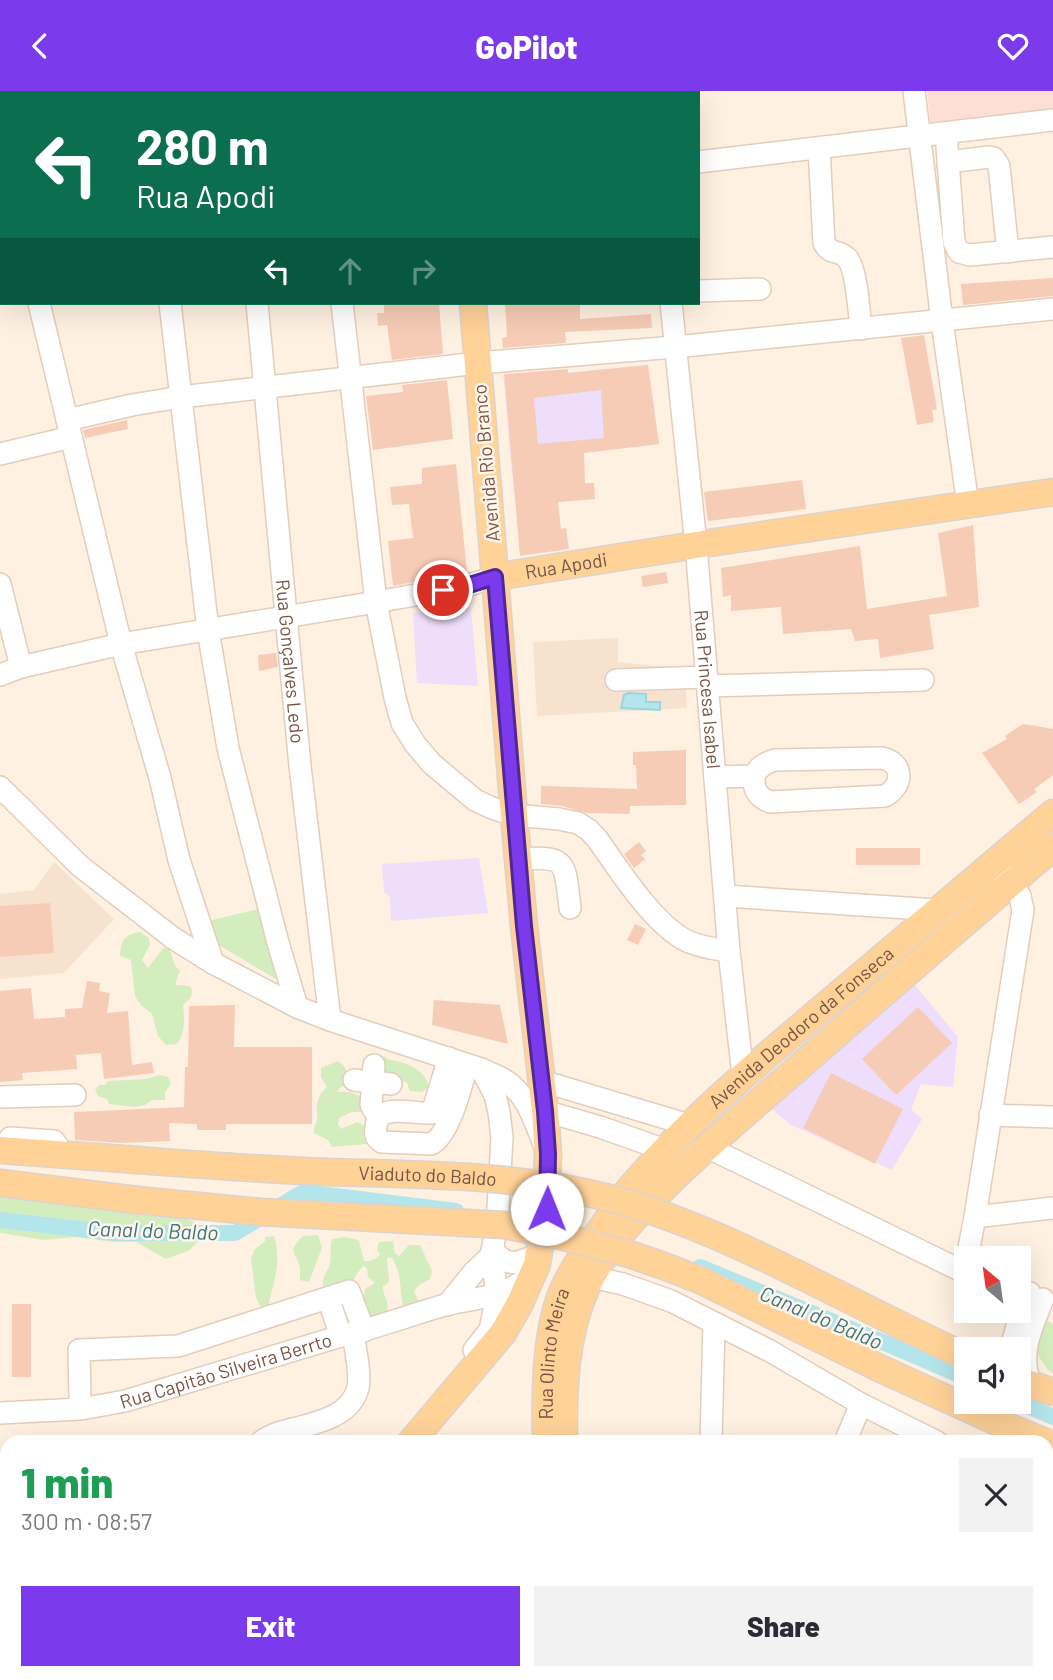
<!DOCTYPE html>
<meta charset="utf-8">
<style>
:root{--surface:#fff;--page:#f2f2f3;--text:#2b2b33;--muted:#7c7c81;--accent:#7c3aed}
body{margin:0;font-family:Barlow,sans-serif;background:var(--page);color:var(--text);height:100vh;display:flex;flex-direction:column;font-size:26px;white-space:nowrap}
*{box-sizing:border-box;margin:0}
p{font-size:23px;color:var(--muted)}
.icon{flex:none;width:38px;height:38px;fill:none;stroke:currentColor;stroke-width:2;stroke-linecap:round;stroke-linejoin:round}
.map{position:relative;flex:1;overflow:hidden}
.details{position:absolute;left:0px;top:1344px;width:1054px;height:245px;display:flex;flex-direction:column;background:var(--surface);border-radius:21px 21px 0 0;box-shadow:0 7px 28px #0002}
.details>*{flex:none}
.guide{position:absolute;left:0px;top:0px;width:700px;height:214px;box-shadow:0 7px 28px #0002;background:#0b6e4f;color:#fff;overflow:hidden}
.needle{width:46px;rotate:331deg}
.buttons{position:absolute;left:954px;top:1155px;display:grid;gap:14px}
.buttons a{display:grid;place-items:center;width:77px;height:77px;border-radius:0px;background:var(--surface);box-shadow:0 7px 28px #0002;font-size:35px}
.pin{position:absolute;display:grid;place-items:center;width:60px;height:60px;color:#fff;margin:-30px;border:4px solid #fff;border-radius:50%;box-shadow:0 2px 7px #0007}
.me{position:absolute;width:77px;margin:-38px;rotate:1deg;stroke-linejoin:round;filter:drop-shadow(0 0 5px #0008)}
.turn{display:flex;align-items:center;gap:24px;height:147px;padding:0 21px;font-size:32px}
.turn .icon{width:91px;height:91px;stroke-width:2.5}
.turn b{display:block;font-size:49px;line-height:60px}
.lanes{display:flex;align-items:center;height:66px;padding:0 21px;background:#0003;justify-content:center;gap:35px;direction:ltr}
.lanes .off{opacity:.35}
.round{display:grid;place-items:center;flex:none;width:74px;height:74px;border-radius:0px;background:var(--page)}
.summary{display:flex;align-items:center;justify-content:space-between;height:119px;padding:0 21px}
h1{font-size:42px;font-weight:800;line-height:52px;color:#1e9e55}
.action{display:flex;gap:14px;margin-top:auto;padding:14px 21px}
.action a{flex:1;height:80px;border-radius:0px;background:var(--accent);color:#fff;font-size:28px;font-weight:800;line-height:80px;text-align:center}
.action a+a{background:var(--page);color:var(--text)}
header{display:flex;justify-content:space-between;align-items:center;height:91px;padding:0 21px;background:var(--accent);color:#fff;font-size:32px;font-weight:800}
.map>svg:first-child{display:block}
.residential{fill:#f7e2cf}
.commercial{fill:#ffdfd5}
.education{fill:#eedefb}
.green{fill:#d4edbf}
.water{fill:#b4e5ea;stroke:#99d6dc;stroke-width:2}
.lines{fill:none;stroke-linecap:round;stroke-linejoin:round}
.canal{stroke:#b4e5ea;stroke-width:16}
.building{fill:#f6ccb6;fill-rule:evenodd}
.minor-casing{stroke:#e3cdbc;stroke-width:24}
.major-casing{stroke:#dcd3cf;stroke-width:29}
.minor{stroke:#fff;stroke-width:21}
.major{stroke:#ffd298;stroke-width:26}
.major-bridge-casing{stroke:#dcd3cf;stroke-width:29;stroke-linecap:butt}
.major-bridge{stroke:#ffd298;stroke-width:26}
.route-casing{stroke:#51269a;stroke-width:18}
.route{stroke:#7c3aed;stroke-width:12}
.labels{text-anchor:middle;stroke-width:5;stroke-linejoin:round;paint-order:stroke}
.street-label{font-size:19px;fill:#785446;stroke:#fff5ea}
.water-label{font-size:21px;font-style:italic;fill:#38787f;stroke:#fff5ea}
</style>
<header><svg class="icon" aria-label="back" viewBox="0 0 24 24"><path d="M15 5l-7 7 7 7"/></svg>GoPilot<svg class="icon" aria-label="heart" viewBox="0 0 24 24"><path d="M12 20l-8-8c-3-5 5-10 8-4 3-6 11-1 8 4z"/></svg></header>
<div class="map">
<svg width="1053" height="1589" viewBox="0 0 1053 1589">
<rect width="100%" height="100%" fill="#fef1e1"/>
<g class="residential">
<path d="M 618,547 L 618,571 L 685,578 L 687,617 L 537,625 L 533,551 Z"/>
<path d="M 54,771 L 114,828 L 64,882 L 0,888 L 0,803 L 34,799 Z"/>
</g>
<path class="commercial" d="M 927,0 L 1053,0 L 1053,20 L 931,33 Z"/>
<g class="education">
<path d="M 648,274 L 659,353 L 582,362 L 583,378 L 512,384 L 504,288 Z"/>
<path d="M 471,516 L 478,595 L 417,592 L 413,522 Z"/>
<path d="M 479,767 L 488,822 L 391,830 L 390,806 L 384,801 L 382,773 Z"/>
<path d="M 915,894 L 958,946 L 953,996 L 921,993 L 911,1019 L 922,1028 L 892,1079 L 791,1034 L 768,1015 Z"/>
</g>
<g class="green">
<path d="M 262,817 L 279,890 L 212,850 L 209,830 Z"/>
<path d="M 140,841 L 149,847 L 150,854 L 142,869 L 148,877 L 164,856 L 170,859 L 175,875 L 180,879 L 175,894 L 183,894 L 191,896 C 194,907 189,907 183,915 C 185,928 185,942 177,953 L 166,954 L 158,945 L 152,923 L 141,914 L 135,905 L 131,869 L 120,865 C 121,849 124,844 140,841 Z"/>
<path d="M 384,965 C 389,970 393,969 400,971 C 413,974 428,983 428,996 L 422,1001 L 410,1000 L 407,992 L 403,990 L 392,991 L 377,974 Z"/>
<path d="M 338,970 L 344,975 L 350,990 L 340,997 L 337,1001 C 353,1000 359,1002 368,1016 L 363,1021 L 352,1021 L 339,1027 L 338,1034 L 341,1038 L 357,1031 C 366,1035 369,1039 371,1049 L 367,1053 L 332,1056 L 328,1049 L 314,1042 L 314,1037 L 318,1027 L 316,1015 L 321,1002 L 327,996 L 321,986 L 321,977 Z"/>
<path d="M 159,984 L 168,986 L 171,993 L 165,1001 L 165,1009 L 152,1009 L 145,1014 L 134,1016 L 109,1013 L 107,1008 L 98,1005 L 95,999 L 99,994 L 105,994 L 108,990 L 147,988 Z"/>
<path d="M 0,1103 L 130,1116 L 145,1124 L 180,1125 L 199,1133 L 197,1151 L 190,1159 L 166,1168 L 136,1151 L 114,1151 L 75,1146 L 44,1149 L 0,1142 Z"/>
<path d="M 318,1144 L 322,1157 L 309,1191 L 300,1189 C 300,1188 300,1178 300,1177 C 296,1160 286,1161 303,1145 Z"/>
<path d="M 274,1145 C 283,1175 271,1195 267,1223 L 262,1218 L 256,1207 L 251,1168 L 254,1159 L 265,1150 L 265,1146 Z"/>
<path d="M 344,1146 L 355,1148 L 359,1150 L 364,1170 C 372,1170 376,1169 380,1163 L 377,1159 L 379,1151 L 393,1150 L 395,1162 L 399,1165 L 409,1154 L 420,1154 L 432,1180 L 430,1188 L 419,1194 L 414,1200 L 421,1215 L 405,1222 C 398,1202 404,1186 392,1167 L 387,1167 L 389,1190 L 387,1193 L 383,1195 C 383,1210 391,1206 386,1225 L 370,1231 L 359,1212 L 364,1205 L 365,1198 L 375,1192 L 368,1186 L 367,1177 L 363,1175 L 356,1184 L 347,1205 L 326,1200 C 324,1196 322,1194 323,1189 C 324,1183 329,1178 330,1172 C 332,1163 329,1156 332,1148 Z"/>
<path d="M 1048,1230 L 1053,1233 L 1053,1283 L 1047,1278 L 1034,1258 L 1036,1239 Z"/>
</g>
<path class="water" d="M 628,602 L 646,603 L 646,611 L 660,611 L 660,619 L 621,617 L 624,604 Z"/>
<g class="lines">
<g class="canal">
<path d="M 0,1129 L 115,1142 L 235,1142 L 303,1101 L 456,1120"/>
<path d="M 700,1176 L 897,1257 L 966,1287"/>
<path d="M 1018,1311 L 1053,1326"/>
</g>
</g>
<g class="building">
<path d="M 1053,187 L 1053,205 L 963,214 L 961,193 Z"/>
<path d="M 384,212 L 439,212 L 443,263 L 392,269 L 387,234 L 378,235 L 377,222 L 384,222 Z"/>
<path d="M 505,212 L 580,212 L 580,228 L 651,223 L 652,237 L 565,241 L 566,252 L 503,257 L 502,247 L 507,246 Z"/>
<path d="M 924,244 L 937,318 L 932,319 L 934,331 L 917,334 L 901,247 Z"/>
<path d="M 648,274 L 659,353 L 584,362 L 585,392 L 594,392 L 595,408 L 558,411 L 561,438 L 566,437 L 569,458 L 520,465 L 504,283 L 568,278 L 568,282 ZM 601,299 L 604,347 L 538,353 L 534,307 Z"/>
<path d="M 447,289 L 453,348 L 373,359 L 366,305 L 403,301 L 402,294 Z"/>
<path d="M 127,329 L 128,338 L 85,347 L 83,339 Z"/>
<path d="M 456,373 L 467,481 L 393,495 L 388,450 L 413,447 L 409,413 L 392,414 L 390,396 L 422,393 L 422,377 Z"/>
<path d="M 802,389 L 806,418 L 708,430 L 704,401 Z"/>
<path d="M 973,434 L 979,516 L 929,524 L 934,558 L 880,567 L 878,548 L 855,550 L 851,538 L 783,543 L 781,516 L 731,520 L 731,504 L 723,506 L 721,477 L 860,455 L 867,518 L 947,505 L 938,442 Z"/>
<path d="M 666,481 L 668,492 L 643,496 L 641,485 Z"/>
<path d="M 276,562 L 278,576 L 259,580 L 258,564 Z"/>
<path d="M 1023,633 L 1053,638 L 1053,684 L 1034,698 L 1037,701 L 1019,713 L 982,662 L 1007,648 L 1005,645 Z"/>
<path d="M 686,659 L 686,714 L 630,715 L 630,723 L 586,722 L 562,715 L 541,713 L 541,695 L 637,698 L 636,674 L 633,674 L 633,661 Z"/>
<path d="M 639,751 L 646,760 L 641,764 L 645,768 L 634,777 L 624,763 Z"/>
<rect x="856" y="757" width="64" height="17"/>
<path d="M 50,812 L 54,862 L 0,866 L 0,815 Z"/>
<path d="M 635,833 L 646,838 L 638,854 L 627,849 Z"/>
<path d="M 87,890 L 100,892 L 99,900 L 110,902 L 107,922 L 128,920 L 132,974 L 152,971 L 154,982 L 104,988 L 101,962 L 76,964 L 77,978 L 22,982 L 23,989 L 0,991 L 0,900 L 31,897 L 34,928 L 65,926 L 65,918 L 82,917 Z"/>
<path d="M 434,909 L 500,914 L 508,953 L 432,934 Z"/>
<path d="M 235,914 L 234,956 L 312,956 L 312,1033 L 226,1033 L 226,1039 L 197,1039 L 197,1033 L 169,1032 L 170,1050 L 121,1052 L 75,1049 L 74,1021 L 184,1016 L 185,976 L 188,976 L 189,915 Z"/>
<path d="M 918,916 L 952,952 L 896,1004 L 862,968 Z"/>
<path d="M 831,982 L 903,1018 L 875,1073 L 803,1037 Z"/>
<rect x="12" y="1213" width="19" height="73"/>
</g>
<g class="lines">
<defs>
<g id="minor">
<path d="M 143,0 L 143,2"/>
<path d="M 235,0 L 235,2"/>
<path d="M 333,0 L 333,2"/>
<path d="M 653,0 L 653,2"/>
<path d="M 914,0 L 942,230 L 968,414"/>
<path d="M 0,2 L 2,16"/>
<path d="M 946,42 L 954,151 L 959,161 L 970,164 L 1053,156"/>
<path d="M 819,57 L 824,152 C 831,165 839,158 847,167 C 857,178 859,221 861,238"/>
<path d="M 698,71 L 1053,29"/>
<path d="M 948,71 L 989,66 L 994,67 L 999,75 L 1008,161"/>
<path d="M 0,120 L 2,120"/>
<path d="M 698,200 L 760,198"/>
<path d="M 39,212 L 121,553 L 160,687 L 179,769 L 213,872"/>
<path d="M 170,212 L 208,539 L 228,657 L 277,848 L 297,916"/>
<path id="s1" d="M 257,212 L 300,675 L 330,929"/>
<path d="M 342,212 L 376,511 L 395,607 L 402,632 L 415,653 L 432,673 L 475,709 L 492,717 L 514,724 L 559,728 L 578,732 L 589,739 L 598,749 C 619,779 654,834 687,850 C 700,856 715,858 729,860"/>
<path id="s2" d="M 671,212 L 696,454 L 729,860 L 743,985"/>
<path d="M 67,329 L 132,314 L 181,306 L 478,272 L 675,256 L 1053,218"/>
<path d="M 0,363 L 71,346"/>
<path d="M 0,493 L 21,576"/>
<path d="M 0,584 L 21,576 L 121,553 L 376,511 L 466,495 L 495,486"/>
<path d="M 616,589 L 707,586"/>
<path d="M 708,595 L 923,589"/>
<path d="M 715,686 L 754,685 C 759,675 765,672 775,669 L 882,667 C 904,672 904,694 885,705 L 770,711 C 757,706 753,698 754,685"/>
<path d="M 0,696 L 80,775 L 173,847 L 213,872 L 297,916 L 330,929 L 481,978 C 489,982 499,985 506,990 C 527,1004 534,1029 543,1051"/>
<path d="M 518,768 C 569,765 564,770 570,817"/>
<path d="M 725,805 L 937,819"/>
<path d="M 449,967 L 432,1022 C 414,1023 392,1015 378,1026 C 376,1036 372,1046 382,1051 L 431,1053 C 449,1045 462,993 467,974"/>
<path d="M 374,974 L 371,1014 L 378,1026"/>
<path d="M 354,989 L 391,993"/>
<path d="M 542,990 L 689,1034"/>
<path d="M 0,1006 L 75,1004"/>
<path d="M 545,1020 L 600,1036 L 665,1059"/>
<path d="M 990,1024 L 1053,1026"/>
<path d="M 10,1047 L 54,1050 L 63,1063"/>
<path d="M 707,1056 L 966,1182"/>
<path d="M 975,1126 L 1053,1117"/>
<path d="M 492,1159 C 510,1178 517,1172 539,1163"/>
<path d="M 967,1167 L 975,1126 L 1023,819 L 1020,805 L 1002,781"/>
<path d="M 592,1186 L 623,1193 L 671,1210 L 770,1260 L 861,1313 L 937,1351"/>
<path d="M 328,1207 L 341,1245"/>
<path d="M 447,1214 L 474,1181 L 492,1164"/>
<path d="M 1012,1253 L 1022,1217 L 1030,1202"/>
<path d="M 474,1259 L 490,1239 L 497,1204 L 492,1164 L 498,1117 L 502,1046 L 499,1021 L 495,1004 L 481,978"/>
<path d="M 1030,1293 C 1019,1260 1031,1239 1043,1208"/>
<path d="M 80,1308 L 79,1259 L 178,1255 L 349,1200 L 364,1240"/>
<path id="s3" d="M 0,1322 L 81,1318 L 125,1310 L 341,1245 C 376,1237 410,1224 445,1214 C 483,1204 503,1210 534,1180"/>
<path d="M 261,1351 C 271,1343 284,1340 297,1337 C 320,1331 351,1324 358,1297 C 361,1282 355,1257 353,1242"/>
<path d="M 711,1351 L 714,1232"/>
<path d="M 845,1351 L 861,1313"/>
<path d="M 1046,1399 L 1053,1401"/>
<path d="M 1046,1435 L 1053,1423"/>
<path d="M 0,1472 L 7,1477"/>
<path d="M 1046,1530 L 1053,1533"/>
<path d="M 176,1582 L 186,1589"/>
<path d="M 417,1582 L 429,1589"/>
<path d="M 926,1582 L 938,1589"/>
<path d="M 371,1589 L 371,1582"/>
<path d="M 724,1589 L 729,1582"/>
<path d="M 954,1589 L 958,1582"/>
</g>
<g id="major">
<path d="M 457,0 L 457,2"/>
<path id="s4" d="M 495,486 L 696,454 L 1053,401"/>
<path d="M 0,1059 L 138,1069"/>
<path d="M 0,1092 L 137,1109"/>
<path d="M 900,1234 L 966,1266"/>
<path d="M 879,1277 L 1004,1334 L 1045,1351"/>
<path d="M 1018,1289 L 1053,1301"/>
<path d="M 411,1351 L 503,1242 L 520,1212 L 537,1173 L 546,1118 L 548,1063 L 545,1020 L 524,835 L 514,724 L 473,212"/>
<path id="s5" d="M 546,1351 C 545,1307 545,1246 561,1204 C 570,1181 585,1161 599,1141 C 608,1128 616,1114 626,1102 C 683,1034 752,977 819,920 C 897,854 975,788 1053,722"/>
<path d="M 564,1351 C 563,1299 565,1243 587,1195 C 607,1153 644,1116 677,1084 C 712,1051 748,1020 784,989 C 873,911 963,833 1053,756"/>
<path d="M 560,1582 L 560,1589"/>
<path d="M 665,1582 L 673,1589"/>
<path d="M 213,1589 L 219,1582"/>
</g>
</defs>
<use href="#minor" class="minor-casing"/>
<use href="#major" class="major-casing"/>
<use href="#minor" class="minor"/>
<use href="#major" class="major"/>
<defs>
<g id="major-bridge">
<path id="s6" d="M 138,1069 C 202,1074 265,1079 329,1081 C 424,1084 520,1083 613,1108 C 714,1136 806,1188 900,1234"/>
<path d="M 137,1109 L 261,1121 L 504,1134 L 560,1145 L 629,1163 L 664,1175 L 700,1189 L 879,1277"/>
</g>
</defs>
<use href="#major-bridge" class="major-bridge-casing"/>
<use href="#major-bridge" class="major-bridge"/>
</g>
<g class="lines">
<defs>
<path id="route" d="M 443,499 L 466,495 L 495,486 L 524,835 L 545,1020 L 548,1063 L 547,1118"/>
</defs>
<use href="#route" class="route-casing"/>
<use href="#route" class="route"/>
</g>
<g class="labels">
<g class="street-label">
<text transform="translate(486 372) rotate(-95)" y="7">Avenida Rio Branco</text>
<text dy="7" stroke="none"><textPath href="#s4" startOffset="72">Rua Apodi</textPath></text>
<text dy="7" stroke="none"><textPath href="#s1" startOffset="360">Rua Gonçalves Ledo</textPath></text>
<text dy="7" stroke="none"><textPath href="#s2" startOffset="388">Rua Princesa Isabel</textPath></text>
<text dy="7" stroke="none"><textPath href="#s5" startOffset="511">Avenida Deodoro da Fonseca</textPath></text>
<text dy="7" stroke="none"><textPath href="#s6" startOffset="290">Viaduto do Baldo</textPath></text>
<text dy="7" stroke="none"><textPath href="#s5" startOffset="89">Rua Olinto Meira</textPath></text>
<text dy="7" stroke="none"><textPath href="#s3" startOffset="231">Rua Capitão Silveira Berrto</textPath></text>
</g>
<g class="water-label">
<text transform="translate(153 1140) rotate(2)" y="7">Canal do Baldo</text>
<text transform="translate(821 1227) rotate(23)" y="7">Canal do Baldo</text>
</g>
</g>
</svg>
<div class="buttons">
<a><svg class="needle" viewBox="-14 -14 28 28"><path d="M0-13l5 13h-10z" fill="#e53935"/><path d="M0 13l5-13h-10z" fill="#7c7c81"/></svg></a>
<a><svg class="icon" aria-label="sound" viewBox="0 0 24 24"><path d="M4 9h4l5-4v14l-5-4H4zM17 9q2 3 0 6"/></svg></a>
</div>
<div class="pin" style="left:443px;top:499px;background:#d93025"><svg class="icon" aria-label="arrive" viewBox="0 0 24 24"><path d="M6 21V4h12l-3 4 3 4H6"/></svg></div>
<svg class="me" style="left:547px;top:1118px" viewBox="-20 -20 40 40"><circle r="19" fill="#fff"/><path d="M0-13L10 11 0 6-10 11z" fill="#7c3aed"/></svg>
<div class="guide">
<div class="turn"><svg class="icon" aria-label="left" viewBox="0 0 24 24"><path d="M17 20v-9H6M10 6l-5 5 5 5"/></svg><div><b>280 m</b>Rua Apodi</div></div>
<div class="lanes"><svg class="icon" aria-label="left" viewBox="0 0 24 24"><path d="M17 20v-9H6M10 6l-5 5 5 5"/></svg><svg class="icon off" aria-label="ahead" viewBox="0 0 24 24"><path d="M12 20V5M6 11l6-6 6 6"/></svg><svg class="icon off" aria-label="right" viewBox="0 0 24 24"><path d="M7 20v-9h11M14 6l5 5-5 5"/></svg></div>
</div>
<section class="details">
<div class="summary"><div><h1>1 min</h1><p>300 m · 08:57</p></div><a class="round"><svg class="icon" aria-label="close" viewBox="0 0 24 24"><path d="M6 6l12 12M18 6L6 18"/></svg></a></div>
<div class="action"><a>Exit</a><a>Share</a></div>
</section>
</div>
